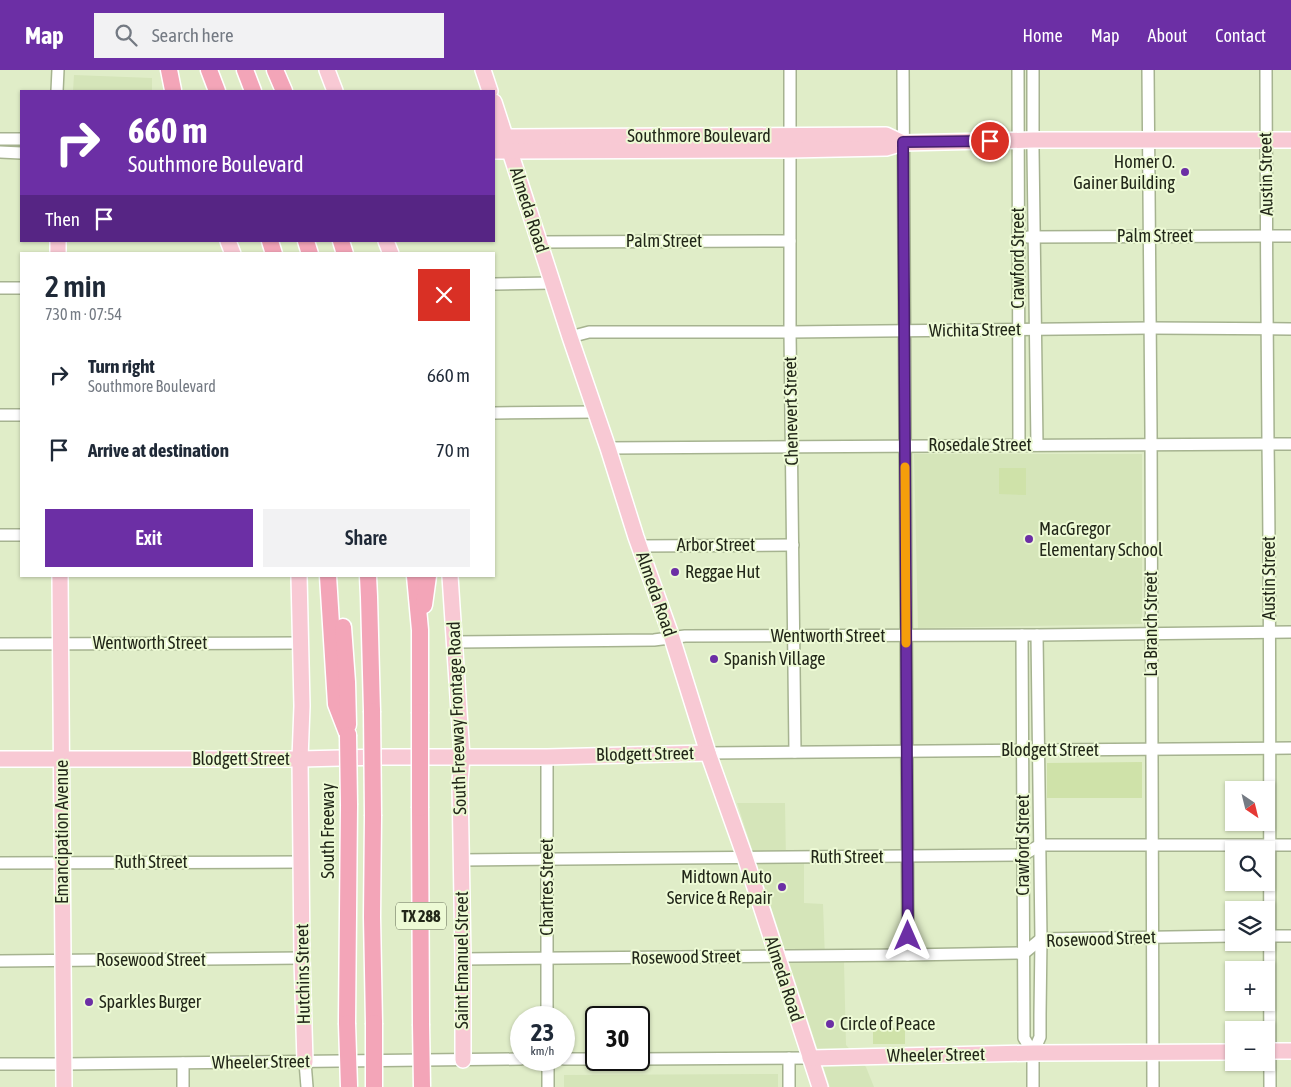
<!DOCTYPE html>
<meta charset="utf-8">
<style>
:root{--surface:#fff;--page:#f2f2f3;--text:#1f2937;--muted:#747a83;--accent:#6c2fa5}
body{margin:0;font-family:"Asap Condensed",sans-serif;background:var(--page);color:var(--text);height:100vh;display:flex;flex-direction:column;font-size:19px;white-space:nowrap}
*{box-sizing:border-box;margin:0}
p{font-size:16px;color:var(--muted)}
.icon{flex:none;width:28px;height:28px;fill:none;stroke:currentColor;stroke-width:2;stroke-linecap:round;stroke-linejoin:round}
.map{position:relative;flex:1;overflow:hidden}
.sheet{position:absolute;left:20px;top:182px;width:475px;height:325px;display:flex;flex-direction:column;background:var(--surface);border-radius:0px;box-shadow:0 1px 4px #0004}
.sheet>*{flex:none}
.guide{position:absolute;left:20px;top:20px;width:475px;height:152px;border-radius:0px;box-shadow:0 1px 4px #0004;background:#6c2fa5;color:#fff;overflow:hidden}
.needle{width:32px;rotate:145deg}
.tools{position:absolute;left:1225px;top:711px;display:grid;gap:10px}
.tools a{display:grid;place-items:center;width:50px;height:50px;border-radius:0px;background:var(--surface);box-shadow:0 1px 4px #0004;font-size:25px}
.speed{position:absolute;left:510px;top:936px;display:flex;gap:10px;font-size:25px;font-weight:700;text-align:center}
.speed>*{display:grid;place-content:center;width:65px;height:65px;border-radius:50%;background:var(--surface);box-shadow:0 1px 4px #0004;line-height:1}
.speed small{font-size:12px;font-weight:400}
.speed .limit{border:2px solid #111;border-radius:8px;background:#fff;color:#111}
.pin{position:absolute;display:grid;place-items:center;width:42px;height:42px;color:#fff;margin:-21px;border:2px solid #fff;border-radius:50%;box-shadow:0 1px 5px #0007}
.me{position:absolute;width:55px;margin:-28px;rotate:0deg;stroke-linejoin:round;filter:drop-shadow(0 0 4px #0008)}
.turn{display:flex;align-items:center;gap:18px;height:105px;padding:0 25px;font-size:22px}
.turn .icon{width:65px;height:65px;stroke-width:2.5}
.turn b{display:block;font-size:35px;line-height:42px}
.then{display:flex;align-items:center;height:48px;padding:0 25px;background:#0003;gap:10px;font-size:19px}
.round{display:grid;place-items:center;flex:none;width:52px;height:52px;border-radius:0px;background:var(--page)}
.summary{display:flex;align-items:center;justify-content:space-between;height:85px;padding:0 25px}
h1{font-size:30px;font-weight:600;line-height:38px}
.button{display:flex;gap:10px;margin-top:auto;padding:10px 25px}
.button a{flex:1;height:58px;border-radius:0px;background:var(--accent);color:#fff;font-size:20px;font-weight:600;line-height:58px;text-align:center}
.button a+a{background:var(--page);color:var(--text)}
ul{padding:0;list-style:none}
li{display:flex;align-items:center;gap:15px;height:75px;padding:0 25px}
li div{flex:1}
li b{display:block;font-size:19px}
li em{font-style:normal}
header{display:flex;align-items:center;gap:30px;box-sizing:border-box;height:70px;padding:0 25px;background:var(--accent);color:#fff}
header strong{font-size:24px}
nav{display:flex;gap:28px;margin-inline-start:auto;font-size:18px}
.search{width:350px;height:45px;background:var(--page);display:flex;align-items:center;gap:12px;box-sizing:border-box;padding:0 18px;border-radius:0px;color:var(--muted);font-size:19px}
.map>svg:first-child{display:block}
.built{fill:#d5e5b9}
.green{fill:#cfe2a9}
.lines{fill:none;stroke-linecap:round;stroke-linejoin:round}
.minor-casing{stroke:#a6b390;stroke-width:14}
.major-casing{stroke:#fff;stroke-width:18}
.highway-casing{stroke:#fff;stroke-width:19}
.minor{stroke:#fff;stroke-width:11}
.major{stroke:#f8c9d4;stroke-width:15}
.highway{stroke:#f3a5b8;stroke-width:16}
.highway-bridge-casing{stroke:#fff;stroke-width:19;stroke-linecap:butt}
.highway-bridge{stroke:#f3a5b8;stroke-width:16}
.route-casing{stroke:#461f6b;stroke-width:12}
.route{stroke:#6c2fa5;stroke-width:9}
.slow{stroke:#f59e0b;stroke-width:9}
.poi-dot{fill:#6c2fa5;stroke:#edfad5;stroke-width:2}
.labels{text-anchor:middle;stroke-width:4;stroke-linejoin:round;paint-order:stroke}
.shield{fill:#edfad5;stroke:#5f6651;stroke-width:1}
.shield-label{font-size:16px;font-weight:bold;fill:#222719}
.street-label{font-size:18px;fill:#222719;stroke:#edfad5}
.poi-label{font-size:18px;fill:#222719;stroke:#edfad5;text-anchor:start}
</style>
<header>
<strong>Map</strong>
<div class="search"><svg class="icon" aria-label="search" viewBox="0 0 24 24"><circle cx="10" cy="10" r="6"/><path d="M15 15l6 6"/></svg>Search here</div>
<nav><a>Home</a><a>Map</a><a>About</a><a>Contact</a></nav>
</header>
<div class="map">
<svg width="1291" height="1017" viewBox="0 0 1291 1017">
<rect width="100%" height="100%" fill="#e0edc8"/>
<g class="built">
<path d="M 74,5 L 152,8 L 152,21 L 73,21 Z"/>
<path d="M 914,384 L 1142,384 L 1142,554 L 918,558 Z"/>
<path d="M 737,733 L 785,733 L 786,791 L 804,792 L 804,833 L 823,834 L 825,889 L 844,892 L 846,975 L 866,997 L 874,1017 L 830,1017 Z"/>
<path d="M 778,1004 L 778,1017 L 564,1017 L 564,1005 Z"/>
</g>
<g class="green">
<path d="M 999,398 L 1026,398 L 1026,425 L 999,424 Z"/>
<path d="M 1142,692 L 1142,728 L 1047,728 L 1047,693 Z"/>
<rect x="873" y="958" width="32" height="16"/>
</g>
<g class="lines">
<defs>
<g id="minor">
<path d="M 790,0 L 790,262 L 795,682"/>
<path d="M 903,0 L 908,885"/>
<path d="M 1018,0 L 1019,375"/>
<path d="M 1033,0 L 1033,80 L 1037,375"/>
<path d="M 1148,0 L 1151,361 L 1153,1017"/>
<path d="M 1266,0 C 1266,124 1267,249 1268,373 C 1271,588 1269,802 1270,1017"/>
<path d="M 57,21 L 58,0"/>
<path d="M 0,69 L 21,69"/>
<path d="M 0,82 L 21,83"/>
<path d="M 1028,167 L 1291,166"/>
<path d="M 539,172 L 790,171"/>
<path d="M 494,214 L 553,213"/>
<path d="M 0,218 L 21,218"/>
<path d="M 570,267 L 589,262 L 790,262 L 1150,258 L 1291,259"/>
<path d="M 494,343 L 596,342"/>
<path d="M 0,345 L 21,345"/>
<path d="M 608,378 L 1291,374"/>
<path d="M 0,465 L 21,465"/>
<path d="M 640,476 L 793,475"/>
<path d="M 1022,565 L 1024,968 L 1033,983"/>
<path d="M 455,572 L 654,570 L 685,566 L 1037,565 L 1291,562"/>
<path d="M 0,574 L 300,573"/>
<path d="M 708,683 L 1291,678"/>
<path d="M 547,687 L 547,948"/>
<path d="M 461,790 L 1023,785 L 1040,775 L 1291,775"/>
<path d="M 0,793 L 301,792"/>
<path d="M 1266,866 L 1291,866"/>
<path d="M 463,889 L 908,885 L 1024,883 L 1041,869 L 1234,866"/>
<path d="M 0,891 L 302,888"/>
<path d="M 789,988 L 789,1017"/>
<path d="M 564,989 L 596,989"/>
<path d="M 639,989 L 810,988"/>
<path d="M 548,990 L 548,1017"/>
<path d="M 305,992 L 307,1017"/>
<path d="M 183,993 L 183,1017"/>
<path d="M 0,994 L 64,994 L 521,989"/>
<path d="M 1033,1017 L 1033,983 L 1040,967 L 1040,944 L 1041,869 L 1037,565"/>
</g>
<g id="major">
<path d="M 327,0 L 335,21"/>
<path d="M 483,0 L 490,21"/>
<path d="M 494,32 L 570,267 L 608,378 L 636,467 L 672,568 L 708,683 L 745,787 L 820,1017"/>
<path d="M 494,67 L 886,65 L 903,73"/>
<path d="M 494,81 L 790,80 L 886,78 L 903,73 L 1033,70 L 1291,70"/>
<path d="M 228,171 L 233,184"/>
<path d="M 386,171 L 391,184"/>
<path d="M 58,184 L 58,171"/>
<path d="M 60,506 L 64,1017"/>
<path d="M 299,506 L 302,636 L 300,689 L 302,888 L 305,992"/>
<path d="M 450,506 L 462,687 L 460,712 L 463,889 L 463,990"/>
<path d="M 0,689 L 300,689 L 383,687 L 547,687 L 708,683"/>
<path d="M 1266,981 L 1291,981"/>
<path d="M 810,988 L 1033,983 L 1234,982"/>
</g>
<g id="highway">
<path d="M 169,0 L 173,20"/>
<path d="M 209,0 L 217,21"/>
<path d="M 245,0 L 253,21"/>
<path d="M 275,0 L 284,21"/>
<path d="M 270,171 L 274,184"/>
<path d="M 306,171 L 310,184"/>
<path d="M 341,171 L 345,184"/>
<path d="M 328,506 L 336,634 L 348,665"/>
<path d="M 368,506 L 369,527 L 372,641"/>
<path d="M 415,506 L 420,560 L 420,642"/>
<path d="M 424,535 L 428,506"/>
<path d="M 343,557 L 347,612 L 348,655"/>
<path d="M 420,738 L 421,954"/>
<path d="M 373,746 L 372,847 L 374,953"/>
<path d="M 347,953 L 349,735"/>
</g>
</defs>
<use href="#minor" class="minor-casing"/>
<use href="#major" class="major-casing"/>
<use href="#highway" class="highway-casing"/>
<use href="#minor" class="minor"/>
<use href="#major" class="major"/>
<use href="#highway" class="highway"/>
<defs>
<g id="highway-bridge">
<path d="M 372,641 L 373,746"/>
<path d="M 420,642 L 420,738"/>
<path d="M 348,665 L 349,735"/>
<path d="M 347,953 L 349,1017"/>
<path d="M 374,953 L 374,1017"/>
<path d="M 421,954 L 422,1017"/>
</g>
</defs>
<use href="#highway-bridge" class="highway-bridge-casing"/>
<use href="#highway-bridge" class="highway-bridge"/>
</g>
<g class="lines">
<defs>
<path id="route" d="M 908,866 L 903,72 L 990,71"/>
</defs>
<use href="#route" class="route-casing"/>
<use href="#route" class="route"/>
<path class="slow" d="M 905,397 L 906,573"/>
</g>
<g class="poi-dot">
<circle cx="1185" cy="102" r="5"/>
<circle cx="1029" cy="469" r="5"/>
<circle cx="675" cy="502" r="5"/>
<circle cx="714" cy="589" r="5"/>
<circle cx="782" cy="817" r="5"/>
<circle cx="89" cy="932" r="5"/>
<circle cx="830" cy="954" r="5"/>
</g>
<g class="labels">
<rect class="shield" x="396" y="832.5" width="50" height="27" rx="4"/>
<g class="shield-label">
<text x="421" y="852">TX 288</text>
</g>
<g class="street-label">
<text x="699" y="72">Southmore Boulevard</text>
<text transform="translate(1266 104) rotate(-91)" y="6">Austin Street</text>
<text transform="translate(529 140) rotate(72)" y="6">Almeda Road</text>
<text x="1155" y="172">Palm Street</text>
<text x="664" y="177">Palm Street</text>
<text transform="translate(1018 188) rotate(-90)" y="6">Crawford Street</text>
<text transform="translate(975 260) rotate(-1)" y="6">Wichita Street</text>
<text transform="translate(791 341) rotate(-91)" y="6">Chenevert Street</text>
<text x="980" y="381">Rosedale Street</text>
<text x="716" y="481">Arbor Street</text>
<text transform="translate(1269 508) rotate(-90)" y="6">Austin Street</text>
<text transform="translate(656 524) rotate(71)" y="6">Almeda Road</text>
<text transform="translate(1151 554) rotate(-90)" y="6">La Branch Street</text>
<text x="828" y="572">Wentworth Street</text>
<text x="150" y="579">Wentworth Street</text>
<text transform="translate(457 648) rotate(-92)" y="6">South Freeway Frontage Road</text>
<text x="1050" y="686">Blodgett Street</text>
<text transform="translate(645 684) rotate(-1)" y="6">Blodgett Street</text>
<text x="241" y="695">Blodgett Street</text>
<text transform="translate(328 761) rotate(-90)" y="6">South Freeway</text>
<text transform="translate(62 762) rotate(-90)" y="6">Emancipation Avenue</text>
<text transform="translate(1023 775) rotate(-90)" y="6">Crawford Street</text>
<text x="847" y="793">Ruth Street</text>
<text x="151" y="798">Ruth Street</text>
<text transform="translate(547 817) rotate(-90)" y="6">Chartres Street</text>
<text transform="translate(1101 869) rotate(-2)" y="6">Rosewood Street</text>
<text transform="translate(686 887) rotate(-1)" y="6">Rosewood Street</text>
<text x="151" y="896">Rosewood Street</text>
<text transform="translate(462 890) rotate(-90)" y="6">Saint Emanuel Street</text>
<text transform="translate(303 904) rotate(-91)" y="6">Hutchins Street</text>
<text transform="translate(784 909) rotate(72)" y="6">Almeda Road</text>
<text transform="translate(936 985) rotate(-1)" y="6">Wheeler Street</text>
<text transform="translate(261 992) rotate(-1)" y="6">Wheeler Street</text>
</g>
<g class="poi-label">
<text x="1175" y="98" text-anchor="end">Homer O.<tspan x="1175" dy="21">Gainer Building</tspan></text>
<text x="1039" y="465">MacGregor<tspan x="1039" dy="21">Elementary School</tspan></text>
<text x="685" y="508">Reggae Hut</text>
<text x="724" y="595">Spanish Village</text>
<text x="772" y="813" text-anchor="end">Midtown Auto<tspan x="772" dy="21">Service &amp; Repair</tspan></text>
<text x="99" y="938">Sparkles Burger</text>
<text x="840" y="960">Circle of Peace</text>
</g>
</g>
</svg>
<div class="tools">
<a><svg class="needle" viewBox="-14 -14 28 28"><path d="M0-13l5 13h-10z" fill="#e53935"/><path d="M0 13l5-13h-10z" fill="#747a83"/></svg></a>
<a><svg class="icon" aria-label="search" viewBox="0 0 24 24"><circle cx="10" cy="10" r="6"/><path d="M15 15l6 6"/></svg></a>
<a><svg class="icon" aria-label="layers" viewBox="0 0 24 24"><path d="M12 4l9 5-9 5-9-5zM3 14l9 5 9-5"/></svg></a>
<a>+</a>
<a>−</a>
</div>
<div class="speed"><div>23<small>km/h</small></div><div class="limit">30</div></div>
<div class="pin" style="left:990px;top:71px;background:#d93025"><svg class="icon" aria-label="arrive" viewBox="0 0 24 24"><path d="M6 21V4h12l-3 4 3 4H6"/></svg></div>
<svg class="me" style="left:908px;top:866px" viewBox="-20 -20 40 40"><path d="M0-17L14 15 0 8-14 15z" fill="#6c2fa5" stroke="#fff" stroke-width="4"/></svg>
<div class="guide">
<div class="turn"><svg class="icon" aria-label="right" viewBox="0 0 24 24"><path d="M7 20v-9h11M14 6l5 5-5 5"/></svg><div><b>660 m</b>Southmore Boulevard</div></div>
<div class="then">Then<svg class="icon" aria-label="arrive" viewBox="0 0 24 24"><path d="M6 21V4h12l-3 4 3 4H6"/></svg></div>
</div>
<section class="sheet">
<div class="summary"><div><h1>2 min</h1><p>730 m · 07:54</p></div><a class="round" style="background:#d93025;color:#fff"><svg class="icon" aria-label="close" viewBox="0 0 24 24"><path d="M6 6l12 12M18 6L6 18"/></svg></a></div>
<ul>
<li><svg class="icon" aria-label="right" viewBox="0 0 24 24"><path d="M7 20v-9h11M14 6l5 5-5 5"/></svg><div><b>Turn right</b><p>Southmore Boulevard</p></div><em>660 m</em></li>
<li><svg class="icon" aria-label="arrive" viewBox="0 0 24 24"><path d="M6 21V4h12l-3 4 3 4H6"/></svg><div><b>Arrive at destination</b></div><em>70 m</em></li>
</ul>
<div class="button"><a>Exit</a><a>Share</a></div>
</section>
</div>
